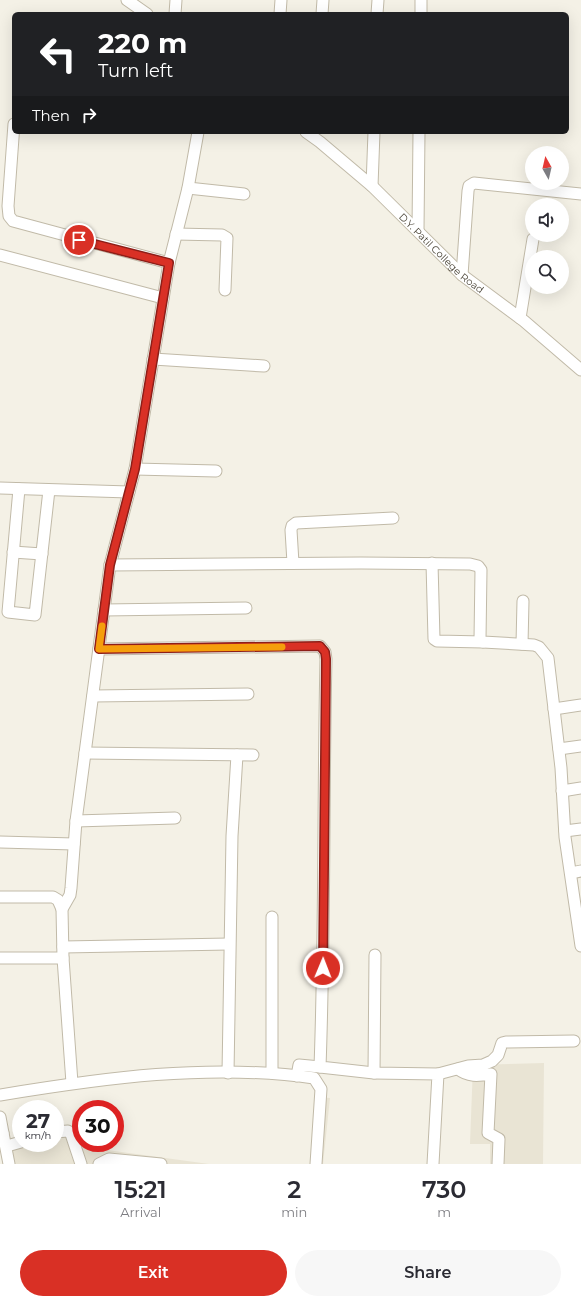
<!DOCTYPE html>
<style>
:root{--surface:#fff;--page:#f7f7f7;--text:#2b2b33;--muted:#7c7c81;--accent:#d93025}
body{margin:0;font-family:Montserrat,sans-serif;background:var(--page);color:var(--text);height:100vh;display:flex;flex-direction:column;font-size:15px;white-space:nowrap}
*{box-sizing:border-box;margin:0}
p{font-size:13px;color:var(--muted)}
.icon{flex:none;width:22px;height:22px;fill:none;stroke:currentColor;stroke-width:2;stroke-linecap:round;stroke-linejoin:round}
.map{position:relative;height:1164px;overflow:hidden}
.panel{display:flex;flex-direction:column;background:var(--surface);flex:1}
.panel>*{flex:none}
.guide{position:absolute;left:12px;top:12px;width:557px;height:122px;border-radius:6px;box-shadow:0 4px 16px #0002;background:#202124;color:#fff;overflow:hidden}
.needle{width:26px;rotate:352deg}
.tools{position:absolute;left:525px;top:146px;display:grid;gap:8px}
.tools a{display:grid;place-items:center;width:44px;height:44px;border-radius:50%;background:var(--surface);box-shadow:0 4px 16px #0002;font-size:20px}
.speed{position:absolute;left:12px;top:1100px;display:flex;gap:8px;font-size:20px;font-weight:700;text-align:center}
.speed>*{display:grid;place-content:center;width:52px;height:52px;border-radius:50%;background:var(--surface);box-shadow:0 4px 16px #0002;line-height:1}
.speed small{font-size:10px;font-weight:400}
.speed .limit{border:6px solid #d22;background:#fff;color:#111}
.pin{position:absolute;display:grid;place-items:center;width:34px;height:34px;color:#fff;margin:-17px;border:2px solid #fff;border-radius:50%;box-shadow:0 1px 4px #0007}
.me{position:absolute;width:44px;margin:-22px;rotate:1deg;stroke-linejoin:round;filter:drop-shadow(0 0 3px #0008)}
.turn{display:flex;align-items:center;gap:14px;height:84px;padding:0 20px;font-size:18px}
.turn .icon{width:52px;height:52px;stroke-width:2.5}
.turn b{display:block;font-size:28px;line-height:34px}
.then{display:flex;align-items:center;height:38px;padding:0 20px;background:#0003;gap:8px;font-size:15px}
.eta{display:flex;justify-content:space-evenly;align-items:center;height:68px;text-align:center}
.eta b{font-size:24px;font-weight:600;line-height:28px}
.button{display:flex;gap:8px;margin-top:auto;padding:8px 20px}
.button a{flex:1;height:46px;border-radius:24px;background:var(--accent);color:#fff;font-size:16px;font-weight:600;line-height:46px;text-align:center}
.button a+a{background:var(--page);color:var(--text)}
.map>svg:first-child{display:block}
.residential{fill:#e9e4d4}
.lines{fill:none;stroke-linecap:round;stroke-linejoin:round}
.minor-casing{stroke:#c1baa8;stroke-width:13}
.minor{stroke:#fff;stroke-width:11}
.route-casing{stroke:#8d1f18;stroke-width:10}
.route{stroke:#d93025;stroke-width:7}
.slow{stroke:#f59e0b;stroke-width:7}
.labels{text-anchor:middle;stroke-width:3.5;stroke-linejoin:round;paint-order:stroke}
.street-label{font-size:10px;fill:#484235;stroke:#fff}
</style>
<div class="map">
<svg width="581" height="1164" viewBox="0 0 581 1164">
<rect width="100%" height="100%" fill="#f4f1e6"/>
<g class="residential">
<path d="M 544,1063 L 543,1164 L 490,1164 L 490,1144 L 470,1144 L 473,1065 Z"/>
<path d="M 317,1097 L 330,1098 L 323,1164 L 310,1164 Z"/>
<path d="M 71,1125 L 78,1146 L 209,1164 L 6,1164 L 0,1141 L 21,1137 L 21,1143 L 55,1143 L 55,1129 Z"/>
</g>
<g class="lines">
<defs>
<g id="minor">
<path d="M 127,0 L 147,14"/>
<path d="M 175,14 L 176,0"/>
<path d="M 280,14 L 281,0"/>
<path d="M 322,14 L 323,0"/>
<path d="M 377,14 L 378,0"/>
<path d="M 421,14 L 421,0"/>
<path d="M 14,124 L 8,206 L 9,216 L 13,221 L 169,263"/>
<path id="s1" d="M 306,132 L 320,142 L 372,186 L 462,275 L 524,321 L 581,370"/>
<path d="M 372,186 L 374,132"/>
<path d="M 188,188 L 244,194"/>
<path d="M 418,230 L 419,132"/>
<path d="M 176,234 L 222,235 L 227,238 L 225,290"/>
<path d="M 0,255 L 163,298"/>
<path d="M 462,275 L 468,191 L 469,186 L 474,183 L 581,194"/>
<path d="M 520,318 L 533,239"/>
<path d="M 153,359 L 264,366"/>
<path d="M 135,469 L 216,471"/>
<path d="M 0,488 L 129,492"/>
<path d="M 19,489 L 8,612 L 35,615 L 49,490"/>
<path d="M 13,552 L 42,554"/>
<path d="M 293,563 L 291,530 L 292,526 L 296,523 L 393,518"/>
<path d="M 432,563 L 434,639 L 437,641 L 483,642"/>
<path d="M 110,565 L 361,563 L 470,564 L 478,566 L 481,570 L 480,639 L 483,642 L 534,645 L 539,647 L 548,658 L 561,768 L 565,837 L 581,946"/>
<path d="M 104,610 L 246,608"/>
<path d="M 522,644 L 523,601"/>
<path d="M 99,649 L 320,646 L 325,652 L 326,659 C 323,795 325,931 320,1067 L 374,1073 L 438,1074 L 433,1164"/>
<path d="M 93,696 L 248,694"/>
<path d="M 554,709 L 581,705"/>
<path d="M 559,749 L 581,746"/>
<path d="M 85,753 L 253,755"/>
<path d="M 562,791 L 581,788"/>
<path d="M 76,821 L 175,818"/>
<path d="M 565,831 L 581,829"/>
<path d="M 0,842 L 74,844"/>
<path d="M 571,873 L 581,871"/>
<path d="M 0,897 L 53,897 L 58,900 L 62,909"/>
<path d="M 63,947 L 229,944"/>
<path d="M 0,958 L 63,958"/>
<path d="M 458,1069 C 468,1077 478,1076 491,1074 L 488,1133 L 499,1139 L 498,1164"/>
<path d="M 228,1073 L 232,836 L 237,755"/>
<path d="M 272,1073 L 272,917"/>
<path d="M 374,1073 L 375,955"/>
<path d="M 438,1074 L 468,1066 L 483,1065 L 492,1061 L 498,1055 L 502,1043 L 506,1042 L 574,1041"/>
<path d="M 297,1076 L 299,1065 L 320,1067"/>
<path d="M 72,1083 L 63,958 L 62,909 L 70,895 L 71,888 L 76,821 L 110,565 L 135,469 L 169,263 L 188,188 L 198,132"/>
<path d="M 0,1095 C 103,1078 209,1063 314,1078 L 321,1089 L 316,1164"/>
<path d="M 0,1117 L 3,1133 L 0,1134"/>
<path d="M 55,1132 L 68,1131 L 71,1134 L 81,1164"/>
<path d="M 3,1133 L 9,1164"/>
<path d="M 7,1146 L 21,1142"/>
<path d="M 99,1164 L 109,1159 L 161,1164"/>
</g>
</defs>
<use href="#minor" class="minor-casing"/>
<use href="#minor" class="minor"/>
</g>
<g class="lines">
<defs>
<path id="route" d="M 79,240 L 169,263 L 135,469 L 110,565 L 99,649 L 320,646 L 325,652 L 326,659 L 323,968"/>
</defs>
<use href="#route" class="route-casing"/>
<use href="#route" class="route"/>
<path class="slow" d="M 102,626 L 99,649 L 282,647"/>
</g>
<g class="labels">
<g class="street-label">
<text dy="4" stroke="none"><textPath href="#s1" startOffset="182">D.Y. Patil College Road</textPath></text>
</g>
</g>
</svg>
<div class="tools">
<a><svg class="needle" viewBox="-14 -14 28 28"><path d="M0-13l5 13h-10z" fill="#e53935"/><path d="M0 13l5-13h-10z" fill="#7c7c81"/></svg></a>
<a><svg class="icon" aria-label="sound" viewBox="0 0 24 24"><path d="M4 9h4l5-4v14l-5-4H4zM17 9q2 3 0 6"/></svg></a>
<a><svg class="icon" aria-label="search" viewBox="0 0 24 24"><circle cx="10" cy="10" r="6"/><path d="M15 15l6 6"/></svg></a>
</div>
<div class="speed"><div>27<small>km/h</small></div><div class="limit">30</div></div>
<div class="pin" style="left:79px;top:240px;background:#d93025"><svg class="icon" aria-label="arrive" viewBox="0 0 24 24"><path d="M6 21V4h12l-3 4 3 4H6"/></svg></div>
<svg class="me" style="left:323px;top:968px" viewBox="-20 -20 40 40"><circle r="17" fill="#d93025" stroke="#fff" stroke-width="3"/><path d="M0-11L8 9 0 5-8 9z" fill="#fff"/></svg>
<div class="guide">
<div class="turn"><svg class="icon" aria-label="left" viewBox="0 0 24 24"><path d="M17 20v-9H6M10 6l-5 5 5 5"/></svg><div><b>220 m</b>Turn left</div></div>
<div class="then">Then<svg class="icon" aria-label="right" viewBox="0 0 24 24"><path d="M7 20v-9h11M14 6l5 5-5 5"/></svg></div>
</div>
</div>
<section class="panel">
<div class="eta">
<div><b>15:21</b><p>Arrival</p></div>
<div><b>2</b><p>min</p></div>
<div><b>730</b><p>m</p></div>
</div>
<div class="button"><a>Exit</a><a>Share</a></div>
</section>
